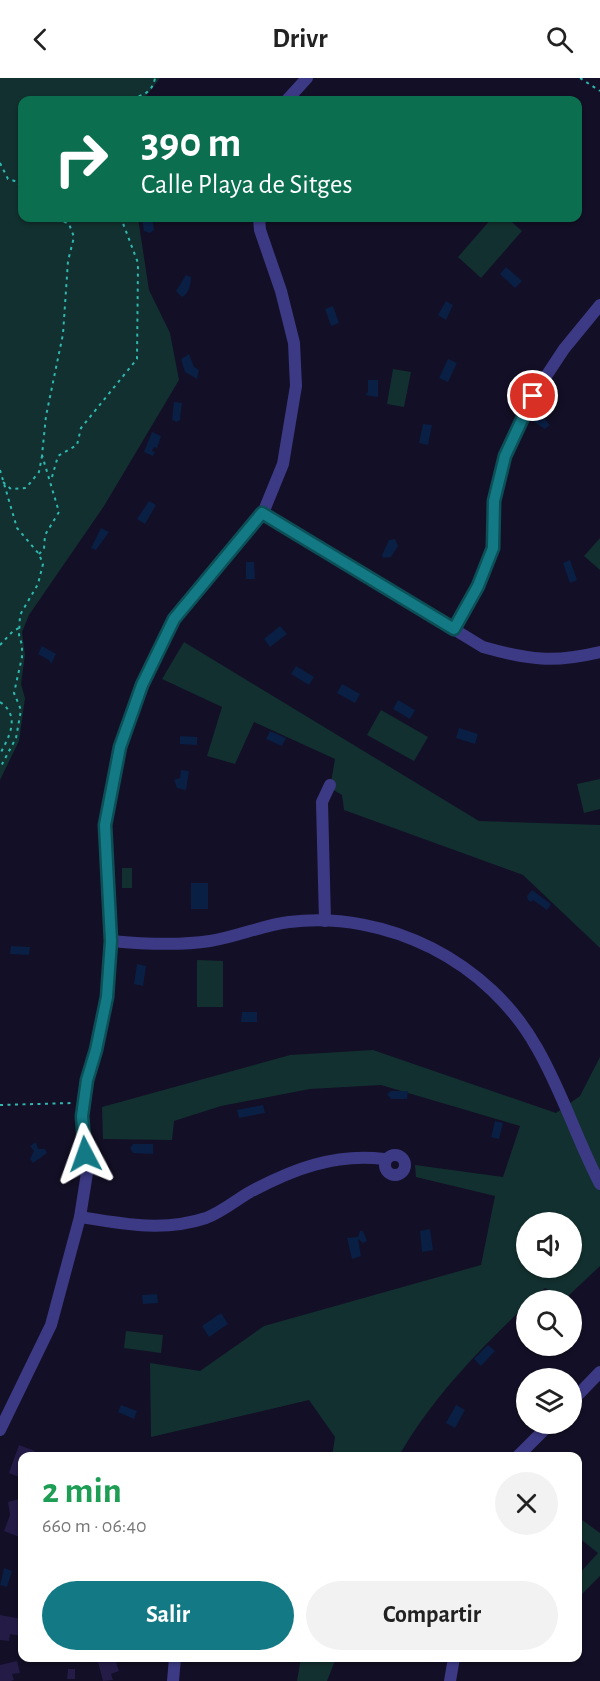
<!DOCTYPE html>
<html lang="es">
<meta charset="utf-8">
<style>
:root{--surface:#fff;--page:#f2f2f2;--text:#222;--muted:#767676;--accent:#137a85}
body{margin:0;font-family:"Alegreya Sans",sans-serif;background:var(--page);color:var(--text);height:100vh;display:flex;flex-direction:column;font-size:22px;white-space:nowrap}
*{box-sizing:border-box;margin:0}
p{font-size:20px;color:var(--muted)}
.icon{flex:none;width:33px;height:33px;fill:none;stroke:currentColor;stroke-width:2;stroke-linecap:round;stroke-linejoin:round}
.map{position:relative;flex:1;overflow:hidden}
.sheet{position:absolute;left:18px;top:1374px;width:564px;height:210px;display:flex;flex-direction:column;background:var(--surface);border-radius:12px;box-shadow:0 2px 4px #0004}
.sheet>*{flex:none}
.top-card{position:absolute;left:18px;top:18px;width:564px;height:126px;border-radius:12px;box-shadow:0 2px 4px #0004;background:#0b6e4f;color:#fff;overflow:hidden}
.tools{position:absolute;left:516px;top:1134px;display:grid;gap:12px}
.tools a{display:grid;place-items:center;width:66px;height:66px;border-radius:50%;background:var(--surface);box-shadow:0 2px 4px #0004;font-size:30px}
.pin{position:absolute;display:grid;place-items:center;width:51px;height:51px;color:#fff;margin:-26px;border:3px solid #fff;border-radius:50%;box-shadow:0 2px 6px #0007}
.me{position:absolute;width:66px;margin:-33px;rotate:356deg;stroke-linejoin:round;filter:drop-shadow(0 0 4px #0008)}
.turn{display:flex;align-items:center;gap:21px;height:126px;padding:0 24px;font-size:27px}
.turn .icon{width:78px;height:78px;stroke-width:2.5}
.turn b{display:block;font-size:42px;line-height:51px}
.round{display:grid;place-items:center;flex:none;width:63px;height:63px;border-radius:32px;background:var(--page)}
.overview{display:flex;align-items:center;justify-content:space-between;height:102px;padding:0 24px}
h1{font-size:36px;font-weight:700;line-height:45px;color:#1e9e55}
.primary-button{display:flex;gap:12px;margin-top:auto;padding:12px 24px}
.primary-button a{flex:1;height:69px;border-radius:36px;background:var(--accent);color:#fff;font-size:24px;font-weight:700;line-height:69px;text-align:center}
.primary-button a+a{background:var(--page);color:var(--text)}
header{display:flex;justify-content:space-between;align-items:center;height:78px;padding:0 24px;background:var(--surface);font-size:27px;font-weight:700}
.map>svg:first-child{display:block}
.green{fill:#12302f;fill-rule:evenodd}
.water{fill:#0a1f44}
.building{fill:#241b47}
.lines{fill:none;stroke-linecap:round;stroke-linejoin:round}
.path{stroke:#2fb8b0;stroke-width:2;stroke-dasharray:3 4.5;stroke-linecap:butt}
.minor{stroke:#3d3a85;stroke-width:12}
.route-casing{stroke:#0c4f56;stroke-width:15}
.route{stroke:#137a85;stroke-width:10}
</style>
<header><svg class="icon" aria-label="back" viewBox="0 0 24 24"><path d="M15 5l-7 7 7 7"/></svg>Drivr<svg class="icon" aria-label="search" viewBox="0 0 24 24"><circle cx="10" cy="10" r="6"/><path d="M15 15l6 6"/></svg></header>
<div class="map">
<svg width="600" height="1603" viewBox="0 0 600 1603">
<rect width="100%" height="100%" fill="#130f26"/>
<g class="green">
<path d="M 0,0 L 160,0 L 143,22 L 22,22 L 22,140 L 138,140 L 149,212 L 170,255 L 179,302 L 104,428 L 29,537 L 22,554 L 25,577 L 21,606 L 25,620 L 19,663 L 0,702 Z"/>
<path d="M 492,140 L 507,140 L 522,153 L 481,200 L 458,179 Z"/>
<path d="M 393,291 L 411,294 L 404,329 L 387,326 Z"/>
<path d="M 600,460 L 600,492 L 584,478 Z"/>
<path d="M 184,564 L 479,743 L 600,747 L 600,870 L 523,797 L 344,732 L 342,717 L 330,710 L 335,681 L 254,644 L 235,686 L 207,678 L 222,629 L 162,601 Z"/>
<path d="M 381,632 L 428,659 L 414,683 L 367,657 Z"/>
<path d="M 600,701 L 600,731 L 584,735 L 577,706 Z"/>
<rect x="122" y="790" width="10" height="20"/>
<path d="M 197,882 L 223,883 L 223,929 L 197,929 Z"/>
<path d="M 373,972 L 556,1035 L 580,1018 L 600,979 L 600,1188 L 565,1221 L 545,1210 L 532,1222 L 526,1222 L 526,1227 C 479,1272 431,1321 399,1378 L 332,1378 L 335,1359 L 309,1322 L 151,1359 L 150,1285 L 200,1293 L 264,1248 L 481,1187 L 495,1118 L 416,1099 L 415,1087 L 503,1099 L 520,1048 L 381,1007 L 310,1011 L 221,1028 L 174,1043 L 172,1062 L 103,1061 L 102,1029 L 290,977 ZM 526,1144 L 572,1144 L 572,1190 L 526,1190 Z"/>
<path d="M 126,1253 L 163,1257 L 161,1275 L 124,1270 Z"/>
<path d="M 578,1439 L 600,1455 L 600,1498 L 578,1520 L 578,1497 L 598,1475 L 578,1459 Z"/>
<path d="M 301,1580 L 336,1580 L 327,1603 L 297,1603 Z"/>
</g>
<g class="water">
<path d="M 142,140 L 152,140 L 154,152 L 150,155 L 144,153 Z"/>
<path d="M 506,189 L 522,203 L 515,210 L 500,196 Z"/>
<path d="M 186,197 L 191,199 C 191,205 189,216 182,219 L 176,213 Z"/>
<path d="M 446,223 L 453,227 L 446,242 L 438,237 Z"/>
<path d="M 333,228 L 339,245 L 331,248 L 325,231 Z"/>
<path d="M 189,276 L 194,289 L 199,292 L 197,301 L 185,294 L 181,281 Z"/>
<path d="M 448,281 L 457,285 L 448,304 L 439,300 Z"/>
<path d="M 368,302 L 378,302 L 378,319 L 365,317 L 368,314 Z"/>
<path d="M 174,324 L 182,325 L 180,342 L 177,344 L 172,342 Z"/>
<path d="M 542,330 L 545,332 L 545,341 L 550,347 L 545,351 L 534,344 Z"/>
<path d="M 423,346 L 432,347 L 428,367 L 419,365 Z"/>
<path d="M 152,354 L 161,358 L 157,370 L 154,369 L 152,373 L 155,374 L 153,378 L 144,374 Z"/>
<path d="M 149,423 L 156,427 L 145,446 L 137,441 Z"/>
<path d="M 101,450 L 109,454 L 96,472 L 91,470 Z"/>
<path d="M 395,461 L 398,468 L 391,479 L 383,480 L 382,477 L 389,462 Z"/>
<path d="M 570,482 L 577,502 L 570,505 L 563,485 Z"/>
<path d="M 246,484 L 254,484 L 255,501 L 246,501 Z"/>
<path d="M 280,548 L 287,556 L 270,569 L 264,561 Z"/>
<path d="M 42,568 L 56,576 L 51,586 L 49,582 L 38,576 Z"/>
<path d="M 296,588 L 314,599 L 309,607 L 291,596 Z"/>
<path d="M 342,606 L 360,616 L 355,625 L 337,615 Z"/>
<path d="M 398,622 L 415,632 L 410,641 L 393,631 Z"/>
<path d="M 459,650 L 478,656 L 475,666 L 456,660 Z"/>
<path d="M 270,653 L 286,660 L 282,668 L 266,661 Z"/>
<path d="M 180,658 L 197,659 L 197,667 L 180,666 Z"/>
<path d="M 181,692 L 189,693 L 186,712 L 177,710 L 174,702 L 180,700 Z"/>
<rect x="191" y="805" width="17" height="26"/>
<path d="M 532,812 L 551,826 L 547,832 L 533,822 L 531,824 L 528,822 L 527,818 Z"/>
<path d="M 11,868 L 30,869 L 29,877 L 10,876 Z"/>
<path d="M 137,886 L 146,888 L 143,908 L 134,906 Z"/>
<path d="M 242,934 L 257,934 L 257,944 L 241,944 Z"/>
<path d="M 391,1013 L 408,1013 L 407,1021 L 391,1021 L 387,1016 Z"/>
<path d="M 263,1027 L 265,1035 L 239,1040 L 237,1032 Z"/>
<path d="M 495,1043 L 503,1045 L 499,1061 L 491,1059 Z"/>
<path d="M 36,1064 L 38,1071 L 45,1071 L 47,1075 L 33,1085 L 30,1081 L 34,1073 L 30,1068 Z"/>
<path d="M 133,1066 L 153,1066 L 153,1076 L 133,1075 L 130,1070 Z"/>
<path d="M 430,1151 L 433,1172 L 422,1174 L 420,1153 Z"/>
<path d="M 360,1153 L 363,1153 L 367,1163 L 363,1165 L 358,1161 L 361,1178 L 352,1181 L 347,1160 L 358,1159 Z"/>
<path d="M 157,1216 L 158,1225 L 143,1226 L 142,1217 Z"/>
<path d="M 221,1235 L 228,1246 L 209,1259 L 202,1248 Z"/>
<path d="M 488,1267 L 495,1273 L 481,1288 L 474,1281 Z"/>
<path d="M 121,1327 L 137,1333 L 134,1341 L 118,1334 Z"/>
<path d="M 456,1327 L 465,1332 L 455,1350 L 446,1345 Z"/>
<path d="M 4,1490 L 12,1493 L 7,1509 L 0,1507 Z"/>
</g>
<g class="building">
<path d="M 19,1367 L 35,1373 L 33,1378 L 22,1378 L 22,1400 L 9,1395 Z"/>
<path d="M 19,1421 L 22,1426 L 22,1460 L 4,1453 L 10,1437 L 8,1424 Z"/>
<path d="M 0,1537 L 22,1541 L 22,1558 L 10,1556 L 9,1563 L 0,1562 Z"/>
<path d="M 97,1580 L 112,1580 L 116,1584 L 119,1593 L 111,1596 L 113,1602 L 103,1603 Z"/>
<path d="M 17,1583 L 20,1595 L 12,1596 L 14,1602 L 11,1603 L 0,1603 L 0,1587 Z"/>
<path d="M 68,1591 L 75,1591 L 75,1601 L 67,1601 Z"/>
</g>
<g class="lines">
<g class="path">
<path d="M 580,0 L 600,13"/>
<path d="M 124,22 C 140,18 152,17 155,0"/>
<path d="M 0,85 L 8,101 L 18,104 L 22,114"/>
<path d="M 0,392 L 17,450 L 39,476 L 43,486 L 38,506 L 20,537 L 19,557 L 22,567 L 22,579 L 14,615 L 21,632 L 16,660 L 0,690"/>
<path d="M 52,399 L 58,378 L 77,367 L 81,350 L 137,281 L 138,185 L 121,140"/>
<path d="M 3,404 L 11,411 L 26,410 L 39,394 L 42,378"/>
<path d="M 39,476 L 44,471 L 45,457 L 59,434 L 42,377 L 46,338 L 63,256 L 68,183 L 74,159 L 69,146 L 56,140"/>
<path d="M 0,567 L 13,553 L 19,550"/>
<path d="M 0,624 C 21,638 9,659 0,676"/>
<path d="M 0,1027 L 72,1025"/>
</g>
<g class="minor">
<path d="M 287,22 L 307,0"/>
<path d="M 263,435 L 483,569 C 529,582 554,585 600,574"/>
<path d="M 454,551 L 478,508 L 493,469 L 494,423 L 505,378 L 533,318 L 564,271 L 600,227"/>
<path d="M 325,843 L 322,724 L 330,707"/>
<path d="M 111,863 C 143,866 177,868 210,863 C 237,859 263,847 289,844 C 388,832 489,884 537,970 C 562,1013 577,1062 600,1106"/>
<circle cx="395" cy="1087" r="10"/>
<path d="M 80,1139 C 123,1146 164,1154 206,1140 C 222,1134 236,1122 250,1114 C 293,1091 335,1075 384,1081"/>
<path d="M 572,1323 L 600,1294"/>
<path d="M 0,1352 L 51,1247 L 80,1139 L 87,1095 L 83,1038 L 87,1002 L 96,972 L 107,919 L 111,863 L 105,747 L 120,669 L 142,607 L 174,541 L 263,435 L 283,386 L 296,308 L 294,265 L 281,213 L 260,152 L 259,140"/>
<path d="M 518,1378 L 550,1346"/>
<path d="M 173,1603 L 175,1580"/>
<path d="M 450,1603 L 454,1580"/>
</g>
</g>
<g class="lines">
<defs>
<path id="route" d="M 85,1076 L 82,1038 L 87,1002 L 96,972 L 107,919 L 111,863 L 105,747 L 120,669 L 142,607 L 174,541 L 262,435 L 454,551 L 478,508 L 493,470 L 494,423 L 505,378 L 533,318"/>
</defs>
<use href="#route" class="route-casing"/>
<use href="#route" class="route"/>
</g>
</svg>
<div class="tools">
<a><svg class="icon" aria-label="sound" viewBox="0 0 24 24"><path d="M4 9h4l5-4v14l-5-4H4zM17 9q2 3 0 6"/></svg></a>
<a><svg class="icon" aria-label="search" viewBox="0 0 24 24"><circle cx="10" cy="10" r="6"/><path d="M15 15l6 6"/></svg></a>
<a><svg class="icon" aria-label="layers" viewBox="0 0 24 24"><path d="M12 4l9 5-9 5-9-5zM3 14l9 5 9-5"/></svg></a>
</div>
<div class="pin" style="left:533px;top:318px;background:#d93025"><svg class="icon" aria-label="arrive" viewBox="0 0 24 24"><path d="M6 21V4h12l-3 4 3 4H6"/></svg></div>
<svg class="me" style="left:85px;top:1076px" viewBox="-20 -20 40 40"><path d="M0-17L14 15 0 8-14 15z" fill="#137a85" stroke="#fff" stroke-width="4"/></svg>
<div class="top-card">
<div class="turn"><svg class="icon" aria-label="right" viewBox="0 0 24 24"><path d="M7 20v-9h11M14 6l5 5-5 5"/></svg><div><b>390 m</b>Calle Playa de Sitges</div></div>
</div>
<section class="sheet">
<div class="overview"><div><h1>2 min</h1><p>660 m · 06:40</p></div><a class="round"><svg class="icon" aria-label="close" viewBox="0 0 24 24"><path d="M6 6l12 12M18 6L6 18"/></svg></a></div>
<div class="primary-button"><a>Salir</a><a>Compartir</a></div>
</section>
</div>
